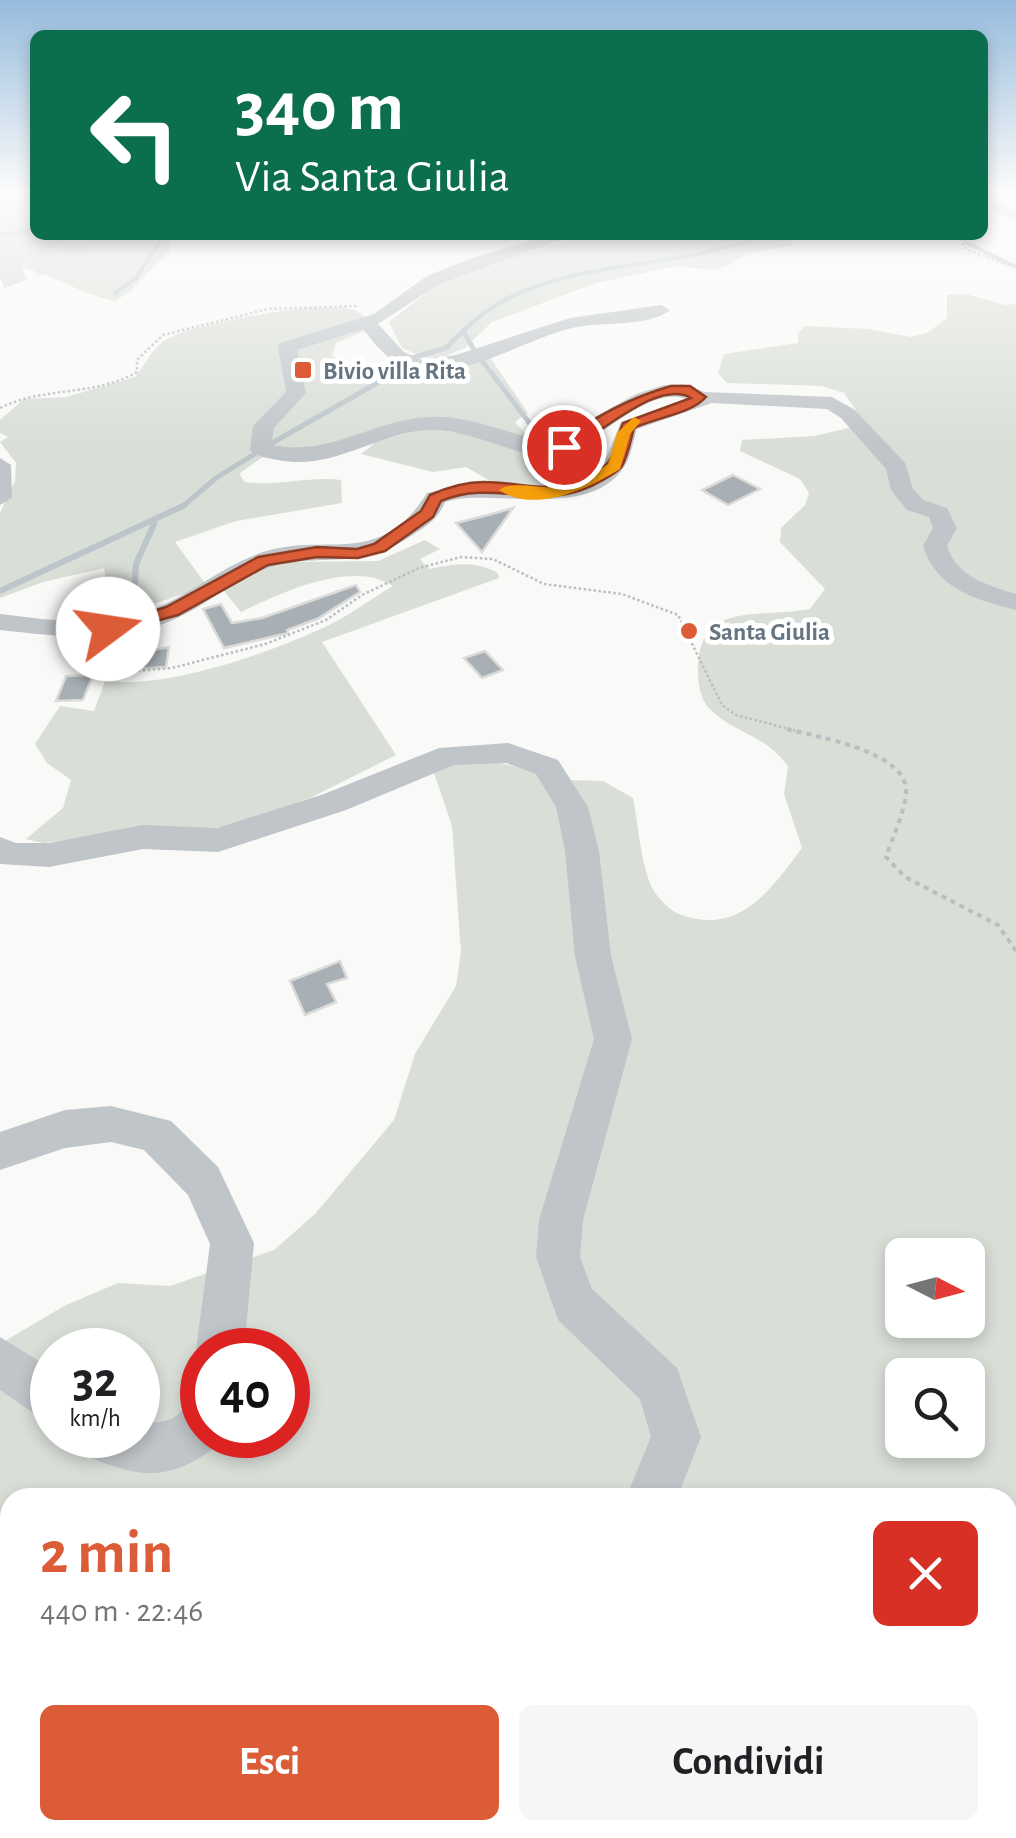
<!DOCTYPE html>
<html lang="it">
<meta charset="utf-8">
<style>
:root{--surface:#fff;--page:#f6f6f6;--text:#202124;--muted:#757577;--accent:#db5c36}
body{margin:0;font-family:"Alegreya Sans",sans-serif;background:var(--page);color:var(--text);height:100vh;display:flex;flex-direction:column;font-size:38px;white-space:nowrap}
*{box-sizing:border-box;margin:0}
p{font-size:32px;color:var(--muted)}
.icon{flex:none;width:55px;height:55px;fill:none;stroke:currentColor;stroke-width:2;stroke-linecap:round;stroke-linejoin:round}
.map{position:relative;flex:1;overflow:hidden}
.panel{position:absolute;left:0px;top:1488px;width:1018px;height:352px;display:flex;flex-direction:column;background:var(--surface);border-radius:30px 30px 0 0;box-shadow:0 5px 15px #0003}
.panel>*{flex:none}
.hud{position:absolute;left:30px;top:30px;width:958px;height:210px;border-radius:15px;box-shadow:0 5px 15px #0003;background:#0b6e4f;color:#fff;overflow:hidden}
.needle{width:65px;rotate:96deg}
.tools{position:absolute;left:885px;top:1238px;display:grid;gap:20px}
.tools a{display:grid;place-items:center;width:100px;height:100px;border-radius:15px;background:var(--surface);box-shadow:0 5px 15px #0003;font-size:50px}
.speed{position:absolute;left:30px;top:1328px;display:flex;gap:20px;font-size:50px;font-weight:700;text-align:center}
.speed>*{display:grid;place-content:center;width:130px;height:130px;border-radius:50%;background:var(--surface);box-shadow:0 5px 15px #0003;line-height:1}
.speed small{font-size:25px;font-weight:400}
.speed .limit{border:15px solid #d22;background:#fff;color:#111}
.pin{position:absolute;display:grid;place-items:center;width:85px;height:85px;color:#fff;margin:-42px;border:5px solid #fff;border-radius:50%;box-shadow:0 2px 10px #0007}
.me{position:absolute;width:110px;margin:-55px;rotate:76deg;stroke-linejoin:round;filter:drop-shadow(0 0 8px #0008)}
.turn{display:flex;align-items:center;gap:35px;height:210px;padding:0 40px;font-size:45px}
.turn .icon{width:130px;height:130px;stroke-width:2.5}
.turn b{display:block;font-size:70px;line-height:85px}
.round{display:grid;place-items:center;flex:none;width:105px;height:105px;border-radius:15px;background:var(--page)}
.head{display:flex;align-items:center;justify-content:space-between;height:170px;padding:0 40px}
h1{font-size:60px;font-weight:600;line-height:75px;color:var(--accent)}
.action{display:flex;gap:20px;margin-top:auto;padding:20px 40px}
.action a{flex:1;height:115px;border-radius:15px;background:var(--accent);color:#fff;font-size:40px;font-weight:600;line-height:115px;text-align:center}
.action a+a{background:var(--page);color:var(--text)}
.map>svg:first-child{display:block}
.green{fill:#d9ded7;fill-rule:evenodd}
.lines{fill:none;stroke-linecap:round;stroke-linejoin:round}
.stream-far2{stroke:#bbc5ca;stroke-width:4}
.stream-far1{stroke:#bbc5ca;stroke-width:5}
.stream{stroke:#bbc5ca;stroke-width:6}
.building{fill:#a8b0b6;stroke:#dbdbd9;stroke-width:2.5}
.highway-tunnel{stroke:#d4d8da;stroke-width:24;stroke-dasharray:24 11;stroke-linecap:butt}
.path-far1{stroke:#bbbec1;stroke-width:2.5;stroke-dasharray:2.5 2.5;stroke-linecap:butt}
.path{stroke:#bbbec1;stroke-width:4;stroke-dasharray:5 5;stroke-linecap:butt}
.minor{fill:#c0c5c9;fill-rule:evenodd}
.route{fill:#db5c36;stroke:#8e3c23;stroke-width:2.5}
.slow{fill:#f59e0b}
.poi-dot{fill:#db5c36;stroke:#fff;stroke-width:4}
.labels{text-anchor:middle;stroke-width:10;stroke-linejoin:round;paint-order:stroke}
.far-poi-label{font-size:25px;font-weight:bold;fill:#667581;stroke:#fff;text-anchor:start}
</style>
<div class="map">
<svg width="1016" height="1838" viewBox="0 0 1016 1838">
<rect width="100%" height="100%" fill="#f9f9f7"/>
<g class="green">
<path d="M 0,191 L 35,191 L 35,235 L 179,235 L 170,244 L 169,252 L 129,292 L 115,301 C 74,293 43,266 0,265 Z"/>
<path d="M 580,235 L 797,235 L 792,245 L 745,254 L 728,266 L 714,270 L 676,266 L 596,283 L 492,322 L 465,348 L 433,361 L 402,348 L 389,322 L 440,282 Z"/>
<path d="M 966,294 L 1005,305 L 1016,304 L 1016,1838 L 63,1838 L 60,1830 L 1008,1830 L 1008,1498 L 10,1498 L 10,1810 L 0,1807 L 0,1344 L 64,1306 L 118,1283 L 170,1286 L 274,1250 L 315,1214 L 394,1120 L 415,1054 L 456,986 L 461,952 L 452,826 L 434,773 L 464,761 L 500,763 L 568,780 L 603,781 L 633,798 C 638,824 640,855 649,881 C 653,893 668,910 679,914 C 738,937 771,890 802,848 L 784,794 L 788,766 C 761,732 740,736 713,712 C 700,701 698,685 698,669 C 699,599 760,619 810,609 L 825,589 L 780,542 L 781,528 L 805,505 L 809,493 L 800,479 L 740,451 L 742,440 L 815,436 L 856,426 L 859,415 L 844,393 L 822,386 L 727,383 L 718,373 L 724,354 L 798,343 L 798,334 L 805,326 L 868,329 L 911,337 L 927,333 L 947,318 L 947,295 ZM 902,1255 L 968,1255 L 968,1320 L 902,1320 ZM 52,1350 L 138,1350 L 138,1435 L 52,1435 ZM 202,1350 L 288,1350 L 288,1435 L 202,1435 ZM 902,1375 L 968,1375 L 968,1440 L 902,1440 Z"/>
<path d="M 310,308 C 333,308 362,301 371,328 L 336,343 L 332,356 L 352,366 L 387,364 L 422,370 L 489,356 L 528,413 L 515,422 L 532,441 L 443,420 L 324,451 L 274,449 L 239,474 L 245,482 C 278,487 308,476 341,480 L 342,503 L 236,521 L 175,542 L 207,586 L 111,618 L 104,568 L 43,582 L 0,598 L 0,513 L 15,481 L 16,463 L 0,442 L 8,437 L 0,433 L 0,420 L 24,399 L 66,397 L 135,377 C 147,363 153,345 171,337 C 198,324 279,310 310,308 Z"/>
<path d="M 422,429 C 480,432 528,449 576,482 L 564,486 L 514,487 L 490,481 L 466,467 L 433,472 L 361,454 L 376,442 Z"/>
<path d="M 425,540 L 440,549 L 420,559 L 429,569 C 455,564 474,560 498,573 L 499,578 L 322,642 L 396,755 L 310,798 L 229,827 L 135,832 L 43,843 L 26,839 L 63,808 L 71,780 L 47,763 L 35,744 L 60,706 L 94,711 L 105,681 C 167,689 270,653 327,626 C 350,615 371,599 393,586 C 352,559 280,593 241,612 L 223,590 L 260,570 L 293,562 L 378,561 Z"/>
</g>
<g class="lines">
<g class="stream-far2">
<path d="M 0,235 L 35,230"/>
<path d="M 960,235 L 965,242 L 1016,267"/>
<path d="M 115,293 L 136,278 L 164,235"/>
<path d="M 463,331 C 523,271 614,270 693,255 C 718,250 743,242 768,235"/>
</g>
<g class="stream-far1">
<path d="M 463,331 L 476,353"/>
<path d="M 412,358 L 446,348 L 465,329"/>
<path d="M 480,358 L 547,446"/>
<path d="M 265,447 L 400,370"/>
<path d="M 182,507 L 216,478 L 256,453"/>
</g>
<g class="stream">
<path d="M 0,591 L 185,505"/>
<path d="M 133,608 L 136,564 L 154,524"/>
</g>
</g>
<g class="building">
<path d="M 733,475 L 760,489 L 728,505 L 702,490 Z"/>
<path d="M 513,508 L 482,552 L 456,523 L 488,515 Z"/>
<path d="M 356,585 L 360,592 L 317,619 L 287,630 L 288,633 L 224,648 L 203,609 L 221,604 L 232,623 L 262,618 Z"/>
<path d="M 147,633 L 148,651 L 169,647 L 166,667 L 104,671 L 104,640 Z"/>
<path d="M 485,651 L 503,670 L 482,678 L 464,658 Z"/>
<path d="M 93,675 L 83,700 L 56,701 L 66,676 Z"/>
<path d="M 340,961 L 347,978 L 327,984 L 336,1002 L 305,1015 L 290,981 Z"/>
</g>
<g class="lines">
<path class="highway-tunnel" d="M 0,277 L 110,235"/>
<g class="path-far1">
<path d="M 956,235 L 966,249 L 1007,265"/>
<path d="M 0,408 C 44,386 94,397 137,372 L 137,360 L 163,335 L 268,309 L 357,306"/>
<path d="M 75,649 L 112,673 L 172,668 L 265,644 L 326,620 L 362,595 L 419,568 L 461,557 L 493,559 L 544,584 L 622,594 L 678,615 L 722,705 L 736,715 L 797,731"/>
</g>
<path class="path" d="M 787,729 C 817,737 905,751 906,790 C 906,810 892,838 886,857 L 905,877 L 998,925 L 1016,951"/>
<g class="minor">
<path d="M 982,197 L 1016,210 L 1016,220 L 982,206 Z"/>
<path d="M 550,235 L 575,235 L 439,284 L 378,324 L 404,352 L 422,360 L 456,355 L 570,318 L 661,305 L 670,310 C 647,328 601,321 572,328 C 527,339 463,379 417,371 C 392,366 378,348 363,329 L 297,350 L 306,393 L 274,428 L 271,445 C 332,457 371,420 429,417 C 470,415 510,435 550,442 L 636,394 L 664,385 L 682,384 L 705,392 L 832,397 L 855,410 L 905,463 L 913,489 L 923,500 L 947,508 L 957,528 L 947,546 C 957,577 987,585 1016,594 L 1016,610 C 977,600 936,589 923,546 L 933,528 L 929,517 L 907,510 L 891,490 L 886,469 L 841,418 L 827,409 L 712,403 L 637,429 C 633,441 631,457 624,467 C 592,517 505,492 457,499 L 445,502 C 438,519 428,525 414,534 C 358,572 333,552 275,566 C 245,573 214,599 187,613 C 127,646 65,637 0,630 L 0,614 C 58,621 112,630 167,603 C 196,589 224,567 255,555 C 322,528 377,573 427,493 L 472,483 L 538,486 L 571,483 L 604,463 L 621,422 L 686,399 C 645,384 596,448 555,455 C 514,461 465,421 412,432 C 365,441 327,470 278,460 C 267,458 258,457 250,450 L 253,426 L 286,392 L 278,347 L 280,343 L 374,314 L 427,276 L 469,259 Z"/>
<path d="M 0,458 L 11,465 L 12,498 L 0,505 Z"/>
<path d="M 508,743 L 558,760 L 588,807 L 599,851 L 611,956 L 632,1039 L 583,1220 L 580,1257 L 592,1289 L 677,1368 L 701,1437 L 677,1498 L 626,1498 L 651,1437 L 640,1399 L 558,1320 L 536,1257 L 539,1220 L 594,1039 L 575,956 L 565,851 L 556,807 L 536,774 L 506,763 L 454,765 L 346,810 L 218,852 L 143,849 L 49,867 L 0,864 L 0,837 L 16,843 L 49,843 L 143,825 L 217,828 L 324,794 L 439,748 Z"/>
<path d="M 111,1106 L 171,1121 L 218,1167 L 254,1243 L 244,1350 L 202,1350 L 202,1365 L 196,1350 L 210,1244 L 188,1195 L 144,1150 L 111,1142 L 65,1148 L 0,1170 L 0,1132 L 65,1110 Z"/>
<path d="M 0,1337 L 52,1369 L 52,1421 L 35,1414 L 0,1390 Z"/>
<path d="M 202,1398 L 202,1435 L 223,1435 C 218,1447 211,1450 201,1457 C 156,1485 125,1472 79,1453 L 72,1435 L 138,1435 L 138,1422 C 156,1423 174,1424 185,1406 Z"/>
<path d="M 669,1830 L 729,1830 L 731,1838 L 671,1838 Z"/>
</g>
</g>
<linearGradient id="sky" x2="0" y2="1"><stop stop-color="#96bbdc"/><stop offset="0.43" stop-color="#fcfcfb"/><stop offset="1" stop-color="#fcfcfb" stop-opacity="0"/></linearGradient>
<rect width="1016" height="448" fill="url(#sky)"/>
<path class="route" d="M 671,386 L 690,386 L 706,397 C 691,414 657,417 634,428 C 631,439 628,455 622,466 C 618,472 609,476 603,480 C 542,516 499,477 441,501 L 433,517 L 385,551 L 358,558 L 317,557 L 268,565 L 178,615 L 108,634 L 99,629 L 166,607 L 258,557 L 317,547 L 357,549 L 374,544 L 421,511 L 430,495 C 448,487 464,482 484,482 C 528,482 565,501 605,466 C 615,457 617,435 623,423 L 691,398 C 653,376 585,452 559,450 L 559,444 C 593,417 629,398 671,386 Z"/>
<path class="slow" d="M 634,417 L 641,421 L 630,434 L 620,469 C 587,489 535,514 499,490 C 517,478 549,493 572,485 C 584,481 597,471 608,464 L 617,433 Z"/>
<g class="poi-dot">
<rect x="293" y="360" width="20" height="20" rx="5"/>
<circle cx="689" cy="631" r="10"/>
</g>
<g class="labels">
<g class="far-poi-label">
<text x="323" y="379">Bivio villa Rita</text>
<text x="709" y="640">Santa Giulia</text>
</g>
</g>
</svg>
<div class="tools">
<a><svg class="needle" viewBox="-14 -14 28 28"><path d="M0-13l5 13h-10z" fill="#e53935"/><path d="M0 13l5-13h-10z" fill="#757577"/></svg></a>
<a><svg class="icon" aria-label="search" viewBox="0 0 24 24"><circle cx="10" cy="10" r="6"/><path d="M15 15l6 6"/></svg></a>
</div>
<div class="speed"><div>32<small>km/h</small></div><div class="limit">40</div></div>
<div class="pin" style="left:564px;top:447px;background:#d93025"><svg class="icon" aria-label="arrive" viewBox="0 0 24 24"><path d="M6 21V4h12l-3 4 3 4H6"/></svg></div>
<svg class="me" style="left:108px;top:629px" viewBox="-20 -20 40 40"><circle r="19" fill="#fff"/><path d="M0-13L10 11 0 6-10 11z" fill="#db5c36"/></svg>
<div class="hud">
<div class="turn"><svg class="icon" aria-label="left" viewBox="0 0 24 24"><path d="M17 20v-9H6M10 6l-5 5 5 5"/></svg><div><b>340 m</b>Via Santa Giulia</div></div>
</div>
<section class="panel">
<div class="head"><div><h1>2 min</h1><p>440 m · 22:46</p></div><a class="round" style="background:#d93025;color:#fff"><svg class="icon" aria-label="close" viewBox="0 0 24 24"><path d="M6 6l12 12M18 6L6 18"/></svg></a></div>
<div class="action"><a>Esci</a><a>Condividi</a></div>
</section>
</div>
